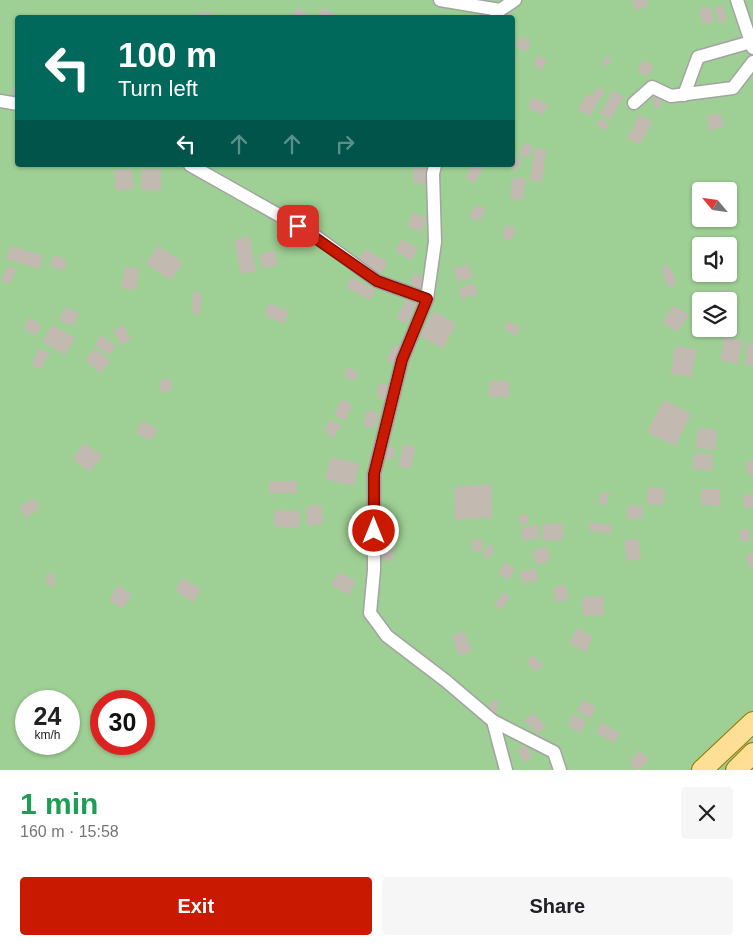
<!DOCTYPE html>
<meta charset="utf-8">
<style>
:root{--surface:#fff;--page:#f6f6f6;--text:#202124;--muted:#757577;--accent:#c91900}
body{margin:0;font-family:Helvetica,sans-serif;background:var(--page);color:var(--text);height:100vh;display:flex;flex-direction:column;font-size:19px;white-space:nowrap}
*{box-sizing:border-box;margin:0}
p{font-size:16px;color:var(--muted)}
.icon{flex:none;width:28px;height:28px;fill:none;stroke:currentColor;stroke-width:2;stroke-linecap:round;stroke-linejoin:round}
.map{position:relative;height:770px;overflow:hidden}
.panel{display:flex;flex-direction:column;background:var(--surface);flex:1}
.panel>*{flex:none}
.guide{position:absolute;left:15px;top:15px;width:500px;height:152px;border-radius:5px;box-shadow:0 1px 4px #0004;background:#00695c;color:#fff;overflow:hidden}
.needle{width:32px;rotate:299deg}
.fabs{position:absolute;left:692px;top:182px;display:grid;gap:10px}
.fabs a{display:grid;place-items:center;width:45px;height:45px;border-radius:5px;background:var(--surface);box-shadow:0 1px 4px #0004;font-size:25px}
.speed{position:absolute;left:15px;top:690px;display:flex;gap:10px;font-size:25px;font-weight:700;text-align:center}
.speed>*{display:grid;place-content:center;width:65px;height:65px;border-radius:50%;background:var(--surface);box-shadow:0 1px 4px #0004;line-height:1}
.speed small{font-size:12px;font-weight:400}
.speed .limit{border:8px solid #d22;background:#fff;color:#111}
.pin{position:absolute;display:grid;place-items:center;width:42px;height:42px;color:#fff;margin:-21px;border-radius:10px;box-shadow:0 2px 8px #0006}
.me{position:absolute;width:55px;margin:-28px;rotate:0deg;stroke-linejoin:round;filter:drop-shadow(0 0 4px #0008)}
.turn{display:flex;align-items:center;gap:18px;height:105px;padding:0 20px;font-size:22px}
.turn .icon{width:65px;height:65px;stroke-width:2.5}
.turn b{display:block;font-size:35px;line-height:42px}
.lanes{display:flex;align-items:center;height:48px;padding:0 20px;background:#0003;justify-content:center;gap:25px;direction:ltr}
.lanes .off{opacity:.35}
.round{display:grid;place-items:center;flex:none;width:52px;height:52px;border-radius:5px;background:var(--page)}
.overview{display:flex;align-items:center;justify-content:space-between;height:85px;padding:0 20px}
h1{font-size:30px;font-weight:700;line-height:38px;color:#1e9e55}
.primary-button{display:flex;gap:10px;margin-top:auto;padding:10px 20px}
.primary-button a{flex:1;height:58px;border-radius:5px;background:var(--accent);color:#fff;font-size:20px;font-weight:700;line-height:58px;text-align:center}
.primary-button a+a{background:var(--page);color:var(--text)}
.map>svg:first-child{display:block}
.forest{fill:#9ecf94;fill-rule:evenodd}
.building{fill:#c2bab1}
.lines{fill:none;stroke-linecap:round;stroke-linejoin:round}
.minor-casing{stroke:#a3a3a3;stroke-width:15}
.primary-casing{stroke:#957600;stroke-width:22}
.minor{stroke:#fff;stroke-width:12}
.primary{stroke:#ffdf96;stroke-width:20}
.route-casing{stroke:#831000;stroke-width:12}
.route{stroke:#c91900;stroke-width:9}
</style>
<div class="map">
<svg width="753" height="770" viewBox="0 0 753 770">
<rect width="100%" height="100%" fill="#eeece1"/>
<path class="forest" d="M 0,0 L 753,0 L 753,770 L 0,770 ZM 18,18 L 512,18 L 512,165 L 18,165 ZM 701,191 L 729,191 L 729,219 L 701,219 ZM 701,246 L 729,246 L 729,274 L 701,274 ZM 701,301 L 729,301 L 729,329 L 701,329 ZM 26,701 L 69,701 L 69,744 L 26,744 ZM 101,701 L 144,701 L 144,744 L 101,744 Z"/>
<g class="building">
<path d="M 632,0 L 647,0 L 648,7 L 635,10 Z"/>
<path d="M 723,5 L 727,21 L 719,23 L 715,7 Z"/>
<path d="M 297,7 L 308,14 L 307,18 L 292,18 Z"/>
<path d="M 323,7 L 338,16 L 337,18 L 317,18 Z"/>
<path d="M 711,7 L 714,22 L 703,25 L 699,9 Z"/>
<path d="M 212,12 L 213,18 L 197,18 L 197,13 Z"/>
<path d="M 521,36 L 531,42 L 525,52 L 515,46 Z"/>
<path d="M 538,55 L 547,60 L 542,70 L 533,64 Z"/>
<path d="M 607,55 L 612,58 L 606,67 L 602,64 Z"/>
<path d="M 643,60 L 654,66 L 647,77 L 637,71 Z"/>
<path d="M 15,84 L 18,85 L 18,96 L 11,93 Z"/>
<path d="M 597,87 L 605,91 L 590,116 L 578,109 L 587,93 L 592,96 Z"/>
<path d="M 613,90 L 624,97 L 610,120 L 600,114 Z"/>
<path d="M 653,94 L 661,94 L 661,107 L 654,108 Z"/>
<path d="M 533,97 L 548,105 L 543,115 L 528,108 Z"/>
<path d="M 720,113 L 724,127 L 710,130 L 707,116 Z"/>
<path d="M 639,115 L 652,122 L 640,145 L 627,138 Z"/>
<path d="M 600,119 L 609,123 L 605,130 L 596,125 Z"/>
<path d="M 524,143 L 533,146 L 529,158 L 519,155 Z"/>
<path d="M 535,148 L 546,150 L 542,182 L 530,180 Z"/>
<path d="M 512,155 L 522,160 L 516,171 L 504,165 L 512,165 Z"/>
<path d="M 414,165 L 429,165 L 427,184 L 413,183 Z"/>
<path d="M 472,165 L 484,165 L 475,183 L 466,178 Z"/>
<path d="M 132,169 L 134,189 L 116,190 L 114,170 Z"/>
<rect x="141" y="169" width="20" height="21"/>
<path d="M 513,177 L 526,179 L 522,201 L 510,198 Z"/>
<path d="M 475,205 L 486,209 L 480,221 L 469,217 Z"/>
<path d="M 412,213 L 427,218 L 421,232 L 407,226 Z"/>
<path d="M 506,225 L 516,228 L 512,241 L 502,238 Z"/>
<path d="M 249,236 L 256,271 L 241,274 L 234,240 Z"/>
<path d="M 402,239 L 418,249 L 411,261 L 395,251 Z"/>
<path d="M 10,246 L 43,255 L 39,269 L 6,259 Z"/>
<path d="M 158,246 L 183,262 L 171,280 L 146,264 Z"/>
<path d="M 365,249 L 388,262 L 381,274 L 358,260 Z"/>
<path d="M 274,250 L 278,264 L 263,269 L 259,255 Z"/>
<path d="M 54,255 L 67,260 L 63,271 L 50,266 Z"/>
<path d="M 468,264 L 473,277 L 458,282 L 453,269 Z"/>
<path d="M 669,265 L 677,284 L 668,287 L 661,268 Z"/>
<path d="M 8,266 L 17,270 L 9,284 L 1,280 Z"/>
<path d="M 125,267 L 139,269 L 136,290 L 121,288 Z"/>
<path d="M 415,273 L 427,280 L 421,290 L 409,283 Z"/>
<path d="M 351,277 L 376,290 L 370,300 L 346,287 Z"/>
<path d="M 474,283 L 478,294 L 462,299 L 459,288 Z"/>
<path d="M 723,289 L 731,293 L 727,301 L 719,296 Z"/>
<path d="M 193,292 L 202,293 L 200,314 L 192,313 Z"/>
<path d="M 406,299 L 416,305 L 406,324 L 396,319 Z"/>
<path d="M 269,303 L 289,312 L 284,324 L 264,315 Z"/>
<path d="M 674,305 L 689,315 L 677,332 L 662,322 Z"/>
<path d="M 65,307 L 79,313 L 73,326 L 59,320 Z"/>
<path d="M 434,311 L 456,324 L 443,349 L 420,336 Z"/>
<path d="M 30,317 L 42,326 L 35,336 L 23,327 Z"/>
<path d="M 508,321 L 520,328 L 516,336 L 503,328 Z"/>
<path d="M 52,325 L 75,338 L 65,355 L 42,342 Z"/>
<path d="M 123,325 L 131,339 L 121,345 L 113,331 Z"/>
<path d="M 102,335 L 116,347 L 109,355 L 95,344 Z"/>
<path d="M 725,337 L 743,341 L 738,364 L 720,360 Z"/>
<path d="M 748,342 L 753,343 L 753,366 L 745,364 Z"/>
<path d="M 394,345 L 403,349 L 394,364 L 386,360 Z"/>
<path d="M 675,346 L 696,349 L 692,377 L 671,374 Z"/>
<path d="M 39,348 L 49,353 L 41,369 L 32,365 Z"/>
<path d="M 95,348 L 110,361 L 100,373 L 85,360 Z"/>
<path d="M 348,367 L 359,373 L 354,381 L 343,375 Z"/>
<path d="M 170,378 L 172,390 L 161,393 L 159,381 Z"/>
<rect x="489" y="381" width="20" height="16"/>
<path d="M 379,383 L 390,386 L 386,400 L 376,397 Z"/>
<path d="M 342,399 L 353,405 L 345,421 L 334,415 Z"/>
<path d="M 664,400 L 691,414 L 675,446 L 647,432 Z"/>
<path d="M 366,411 L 378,412 L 376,428 L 364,427 Z"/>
<path d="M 330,420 L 341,425 L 334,438 L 324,432 Z"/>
<path d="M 142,421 L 158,429 L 151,441 L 136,433 Z"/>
<path d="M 698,428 L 717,430 L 715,450 L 696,448 Z"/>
<path d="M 84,443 L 102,456 L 90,472 L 72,459 Z"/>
<path d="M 404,444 L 416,447 L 410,469 L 398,466 Z"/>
<path d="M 387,447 L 394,447 L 394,459 L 386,459 Z"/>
<path d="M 694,453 L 713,454 L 712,471 L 693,469 Z"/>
<path d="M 331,457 L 359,464 L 354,486 L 325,479 Z"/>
<path d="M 753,460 L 753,474 L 749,476 L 745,463 Z"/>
<rect x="269" y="481" width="28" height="12"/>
<path d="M 491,484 L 492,517 L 455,520 L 454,487 Z"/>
<path d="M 648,487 L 665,489 L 664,505 L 647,504 Z"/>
<path d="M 701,489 L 720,489 L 720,506 L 701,505 Z"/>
<path d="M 602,492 L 610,494 L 605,506 L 598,503 Z"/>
<path d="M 753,494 L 753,507 L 744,508 L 743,495 Z"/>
<path d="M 33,498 L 40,508 L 26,518 L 19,507 Z"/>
<path d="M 322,505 L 323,524 L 307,526 L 306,506 Z"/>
<path d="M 642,505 L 643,518 L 627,519 L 627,506 Z"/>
<path d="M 275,510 L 300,511 L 299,528 L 274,526 Z"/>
<path d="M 527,514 L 529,523 L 520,524 L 518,516 Z"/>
<path d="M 590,522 L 612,525 L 611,534 L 589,531 Z"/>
<path d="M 563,523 L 563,540 L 543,541 L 542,524 Z"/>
<path d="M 538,525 L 539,539 L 522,540 L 522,527 Z"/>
<path d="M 748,528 L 751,540 L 741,542 L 739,531 Z"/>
<path d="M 384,535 L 395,536 L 393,561 L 381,560 Z"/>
<path d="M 482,539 L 483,551 L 473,552 L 472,540 Z"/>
<path d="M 638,539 L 641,559 L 627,561 L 624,541 Z"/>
<path d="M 489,544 L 495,548 L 488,559 L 483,556 Z"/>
<path d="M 546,546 L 551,560 L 537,565 L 532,551 Z"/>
<path d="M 753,553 L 753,566 L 748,567 L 746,554 Z"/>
<path d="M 505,562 L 515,569 L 508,580 L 498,573 Z"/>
<path d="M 536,569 L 538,581 L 522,583 L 520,571 Z"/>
<path d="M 339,572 L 356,581 L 349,595 L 331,585 Z"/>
<path d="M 54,573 L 55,585 L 47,586 L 46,574 Z"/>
<path d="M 182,578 L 201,589 L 194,602 L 175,591 Z"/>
<path d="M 118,585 L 132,594 L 122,609 L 109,600 Z"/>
<path d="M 566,585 L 568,600 L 555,602 L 553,587 Z"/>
<path d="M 503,592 L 510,597 L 501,610 L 494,605 Z"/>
<path d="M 603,596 L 604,615 L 583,616 L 582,597 Z"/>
<path d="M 577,628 L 593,637 L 585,652 L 569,643 Z"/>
<path d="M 464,631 L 472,651 L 459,656 L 452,636 Z"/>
<path d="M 533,655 L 543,665 L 536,672 L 526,662 Z"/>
<path d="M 492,700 L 499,702 L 495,715 L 488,713 Z"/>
<path d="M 583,700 L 596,707 L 590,718 L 577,711 Z"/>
<path d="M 533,713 L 546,726 L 538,734 L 524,721 Z"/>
<path d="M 573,714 L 586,721 L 580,733 L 568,726 Z"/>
<path d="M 601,723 L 620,733 L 614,743 L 596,733 Z"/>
<path d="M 525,745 L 533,757 L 524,762 L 517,750 Z"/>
<path d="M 639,750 L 649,759 L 640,770 L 637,770 L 629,763 Z"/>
</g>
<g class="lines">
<defs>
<g id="minor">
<path d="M 440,0 L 500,10"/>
<path d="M 737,0 L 753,48"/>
<path d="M 496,15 L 500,10 L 515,0"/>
<path d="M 684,95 L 698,57 L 751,42"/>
<path d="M 0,101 L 18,104"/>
<path d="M 634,103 L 652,87 L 671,96 L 733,88 L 753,62"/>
<path d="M 190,165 L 314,235 L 377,281 L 427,299"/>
<path d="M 435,165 L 433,174 L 435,242 L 427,299 L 402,360 L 374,474 L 374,570 L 370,613 L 387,636 L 446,681 L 493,721 L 506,770"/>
<path d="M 493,721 L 554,752 L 560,770"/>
</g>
<g id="primary">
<path d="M 702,770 L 753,722"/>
<path d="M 736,770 L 753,753"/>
</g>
</defs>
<use href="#minor" class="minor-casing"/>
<use href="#primary" class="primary-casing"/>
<use href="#minor" class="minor"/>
<use href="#primary" class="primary"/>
</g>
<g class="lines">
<defs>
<path id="route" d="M 298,226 L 377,281 L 427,299 L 402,360 L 374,474 L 374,531"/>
</defs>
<use href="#route" class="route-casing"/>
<use href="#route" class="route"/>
</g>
</svg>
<div class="fabs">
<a><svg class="needle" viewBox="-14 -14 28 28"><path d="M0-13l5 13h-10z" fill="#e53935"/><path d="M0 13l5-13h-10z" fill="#757577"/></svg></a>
<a><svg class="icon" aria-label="sound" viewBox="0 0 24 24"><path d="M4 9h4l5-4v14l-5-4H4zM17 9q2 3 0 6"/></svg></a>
<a><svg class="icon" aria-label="layers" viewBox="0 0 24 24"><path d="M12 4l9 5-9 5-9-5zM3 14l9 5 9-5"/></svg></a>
</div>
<div class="speed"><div>24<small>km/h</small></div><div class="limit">30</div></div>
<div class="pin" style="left:298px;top:226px;background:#d93025"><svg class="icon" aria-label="arrive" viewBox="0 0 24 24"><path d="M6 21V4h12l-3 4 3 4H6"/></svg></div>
<svg class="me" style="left:374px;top:531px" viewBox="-20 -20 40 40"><circle r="17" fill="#c91900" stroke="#fff" stroke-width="3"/><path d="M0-11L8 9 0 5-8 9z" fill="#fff"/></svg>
<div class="guide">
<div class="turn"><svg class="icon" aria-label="left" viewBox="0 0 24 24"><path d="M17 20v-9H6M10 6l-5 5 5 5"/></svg><div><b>100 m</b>Turn left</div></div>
<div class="lanes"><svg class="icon" aria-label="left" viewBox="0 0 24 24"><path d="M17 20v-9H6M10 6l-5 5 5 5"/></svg><svg class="icon off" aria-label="ahead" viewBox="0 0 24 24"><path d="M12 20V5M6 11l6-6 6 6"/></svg><svg class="icon off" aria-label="ahead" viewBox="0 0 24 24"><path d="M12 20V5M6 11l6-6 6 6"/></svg><svg class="icon off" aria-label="right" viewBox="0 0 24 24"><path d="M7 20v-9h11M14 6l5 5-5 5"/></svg></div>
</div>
</div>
<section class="panel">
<div class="overview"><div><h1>1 min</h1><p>160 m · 15:58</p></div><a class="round"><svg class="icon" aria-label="close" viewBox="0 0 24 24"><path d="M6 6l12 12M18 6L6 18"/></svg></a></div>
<div class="primary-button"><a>Exit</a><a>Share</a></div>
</section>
